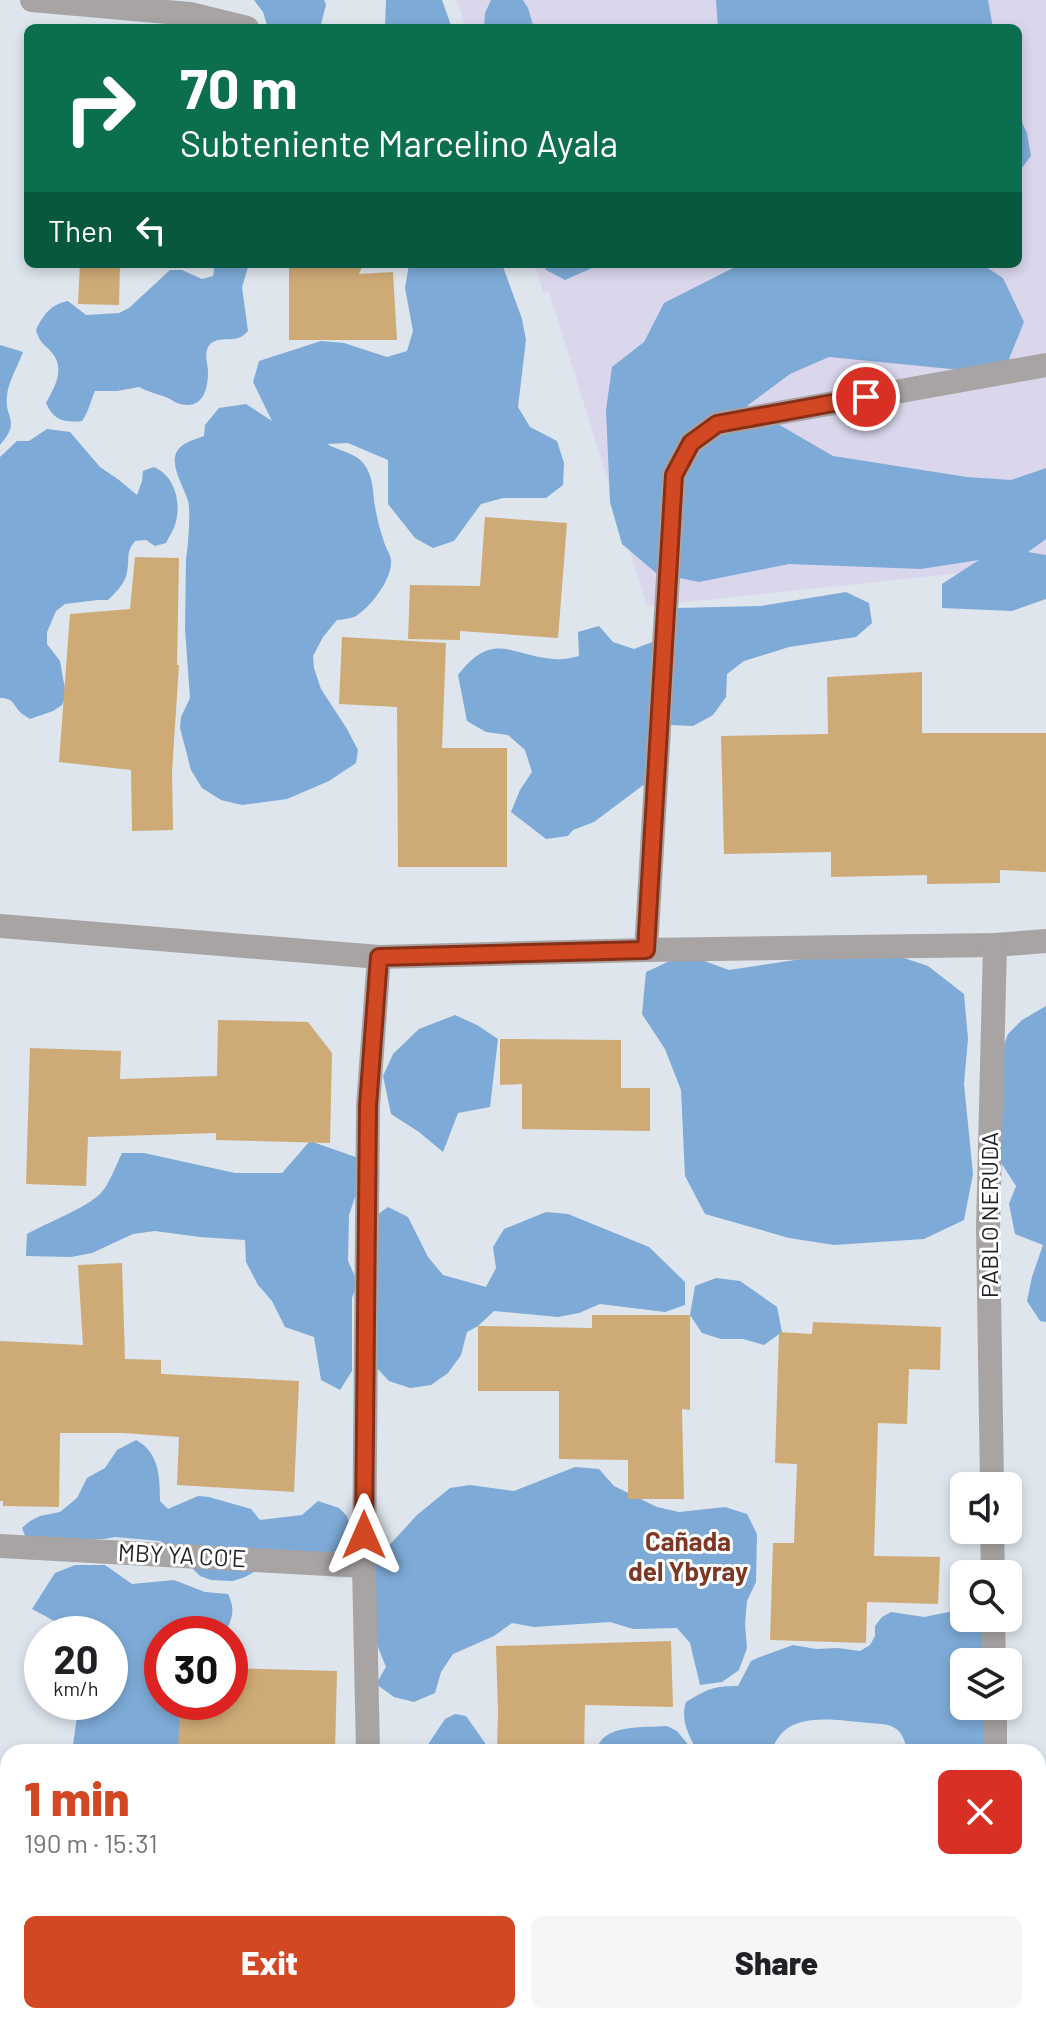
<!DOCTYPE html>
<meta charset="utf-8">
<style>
:root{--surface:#fff;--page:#f6f6f6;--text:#202124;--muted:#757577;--accent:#d14822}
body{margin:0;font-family:Barlow,sans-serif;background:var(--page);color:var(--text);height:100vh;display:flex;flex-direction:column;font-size:30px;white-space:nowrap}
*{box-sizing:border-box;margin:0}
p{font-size:26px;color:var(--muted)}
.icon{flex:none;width:44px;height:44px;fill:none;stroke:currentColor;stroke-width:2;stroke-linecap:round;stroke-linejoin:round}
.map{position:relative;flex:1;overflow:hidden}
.details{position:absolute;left:0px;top:1744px;width:1046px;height:280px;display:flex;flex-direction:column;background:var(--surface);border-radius:24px 24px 0 0;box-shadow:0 4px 12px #0003}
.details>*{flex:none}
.banner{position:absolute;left:24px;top:24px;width:998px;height:244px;border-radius:12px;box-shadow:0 4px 12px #0003;background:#0b6e4f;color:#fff;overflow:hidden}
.fabs{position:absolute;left:950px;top:1472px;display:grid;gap:16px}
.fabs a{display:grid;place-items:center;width:72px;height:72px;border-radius:12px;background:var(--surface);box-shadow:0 4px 12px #0003;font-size:40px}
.speed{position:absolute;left:24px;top:1616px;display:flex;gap:16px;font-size:40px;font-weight:700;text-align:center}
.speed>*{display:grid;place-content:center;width:104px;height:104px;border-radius:50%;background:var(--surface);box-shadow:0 4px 12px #0003;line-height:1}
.speed small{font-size:20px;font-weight:400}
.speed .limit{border:12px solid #d22;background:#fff;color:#111}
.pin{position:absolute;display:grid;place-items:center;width:68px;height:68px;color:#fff;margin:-34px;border:4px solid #fff;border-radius:50%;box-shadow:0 2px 8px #0007}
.me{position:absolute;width:88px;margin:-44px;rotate:0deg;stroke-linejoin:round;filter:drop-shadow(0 0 6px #0008)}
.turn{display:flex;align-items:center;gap:28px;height:168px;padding:0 24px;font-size:36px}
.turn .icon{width:104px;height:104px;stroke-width:2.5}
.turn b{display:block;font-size:56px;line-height:68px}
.then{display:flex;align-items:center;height:76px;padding:0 24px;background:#0003;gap:16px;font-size:30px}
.round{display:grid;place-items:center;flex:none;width:84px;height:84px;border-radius:12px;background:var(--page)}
.headline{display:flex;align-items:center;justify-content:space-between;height:136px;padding:0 24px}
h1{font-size:48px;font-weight:800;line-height:60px;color:var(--accent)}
.action{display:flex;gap:16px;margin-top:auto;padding:16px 24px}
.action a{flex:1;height:92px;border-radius:12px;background:var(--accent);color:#fff;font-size:32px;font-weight:800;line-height:92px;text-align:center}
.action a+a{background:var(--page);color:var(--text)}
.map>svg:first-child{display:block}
.education{fill:#dad7ed}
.forest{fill:#7daad6}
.building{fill:#ceaa76}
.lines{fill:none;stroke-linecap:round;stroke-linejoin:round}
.minor{stroke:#a9a4a4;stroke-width:24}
.route-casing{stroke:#882f16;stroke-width:20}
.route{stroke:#d14822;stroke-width:14}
.labels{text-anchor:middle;stroke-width:6;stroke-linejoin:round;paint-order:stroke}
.street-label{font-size:24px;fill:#1f2225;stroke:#fff}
.neighbourhood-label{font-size:26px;font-weight:bold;fill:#7c3725;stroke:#fff}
</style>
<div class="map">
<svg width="1046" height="2024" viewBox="0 0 1046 2024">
<rect width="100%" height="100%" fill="#dee5ed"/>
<path class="education" d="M 457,0 L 1046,0 L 1046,564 L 647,606 L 549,292 L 543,293 L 535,264 L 1018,264 L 1018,28 L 466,28 Z"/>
<g class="forest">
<path d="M 254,0 L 324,0 L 326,5 L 320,28 L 268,28 L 263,12 Z"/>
<path d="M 386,0 L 442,0 L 452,28 L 385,28 Z"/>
<path d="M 491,0 L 523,0 L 528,8 L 534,28 L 484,28 L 485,13 Z"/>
<path d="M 716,0 L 988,0 L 993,28 L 718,28 Z"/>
<path d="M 1018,114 L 1027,133 L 1031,156 L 1018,173 Z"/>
<path d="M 213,264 L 249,264 L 242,287 L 248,331 C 245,334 242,337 238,338 C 228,341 215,336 208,347 C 204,355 208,364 208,372 C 208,389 203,410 180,404 C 176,403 172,400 168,398 C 158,394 148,392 139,387 L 117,391 L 95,391 C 90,402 89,411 82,421 C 64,423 53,420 46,403 C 53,390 64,373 55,357 C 48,345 41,347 36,330 C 43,315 51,304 68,301 L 86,315 L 119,313 L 129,308 L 170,270 L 182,270 L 202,279 L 213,276 L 214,271 Z"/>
<path d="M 409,264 L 502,264 L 522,319 L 526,340 L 518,407 L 530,427 L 557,441 L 564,463 L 563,485 L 546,498 L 503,498 L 481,504 L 454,541 L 433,548 L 415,538 L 388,504 L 388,460 L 348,443 L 327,444 C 339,451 356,453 364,464 C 375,479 372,495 376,512 C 378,522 381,533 384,542 C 386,549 390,553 391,560 C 393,578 371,607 356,616 C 350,619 344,619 337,620 L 323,637 L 313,656 L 314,668 L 321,689 L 347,729 L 358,750 L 356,763 L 329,781 L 287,799 L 242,805 L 221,800 L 202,788 L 191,770 L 180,728 L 181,717 L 190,698 L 185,629 L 186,559 C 188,549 191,510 188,501 C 183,483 162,456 186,443 C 191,440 199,438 204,436 L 205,425 L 219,408 L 246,404 L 272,421 L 253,382 L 259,361 L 321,341 L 344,343 L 387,357 L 407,351 L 413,331 L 405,288 Z"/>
<path d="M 543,264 L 601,264 L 565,280 L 546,270 Z"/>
<path d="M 981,264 L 1003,278 L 1024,322 L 1007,364 L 961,370 L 829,357 L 790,374 L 747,406 L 833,456 L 967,477 L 1011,480 L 1046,468 L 1046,539 L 1028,552 L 1046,555 L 1046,599 L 1012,611 L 942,608 L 942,584 L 979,560 L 921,569 L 789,564 L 699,582 L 656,573 L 622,544 L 610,502 L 606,410 L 612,367 L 644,342 L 664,303 L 739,265 Z"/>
<path d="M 0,345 L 23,352 C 18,366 8,382 7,396 C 4,419 22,420 0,445 Z"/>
<path d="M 47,429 L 70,432 L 100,467 L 119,480 L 137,495 L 142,481 L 143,471 L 154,467 C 175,476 182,503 175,525 C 173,531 169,537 166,543 L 155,546 L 146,540 L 135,541 C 125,553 130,559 127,572 C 125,584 116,592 108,600 L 98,600 L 65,604 L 56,611 L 47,632 L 47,644 L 60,661 L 66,695 L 62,705 L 53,711 L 30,719 C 29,718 22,714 21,713 C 13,705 14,698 0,698 L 0,457 L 17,441 L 29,441 Z"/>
<path d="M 846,592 L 869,603 L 872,623 L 856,637 L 789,647 L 744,661 L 727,674 L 726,697 L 713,715 L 693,726 L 671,725 L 646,783 L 594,822 L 573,830 L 568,836 L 546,839 L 511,812 L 520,790 L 532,772 L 525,750 L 508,735 L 486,732 L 467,721 L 458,675 C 493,630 509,655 554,659 C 562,660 571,658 579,656 L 578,632 L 599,626 L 613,642 L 634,649 L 655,641 L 676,608 L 761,606 Z"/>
<path d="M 886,952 L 928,966 L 964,994 L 968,1039 L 964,1084 L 973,1174 L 964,1220 L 924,1239 L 834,1245 L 789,1238 L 705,1214 L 685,1176 L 681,1090 L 665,1049 L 642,1014 L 646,972 L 685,954 L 729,970 L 841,953 Z"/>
<path d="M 1046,1006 L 1046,1322 L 1040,1321 L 1027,1301 L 1032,1277 L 1043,1245 L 1015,1234 L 1009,1204 L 1016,1186 L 996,1155 L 986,1090 L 1008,1034 L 1022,1020 Z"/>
<path d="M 455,1015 L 477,1025 L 498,1039 L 490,1107 L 458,1113 L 443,1152 L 419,1132 L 391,1114 L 383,1076 L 393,1054 L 419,1029 Z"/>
<path d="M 310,1141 L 367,1161 L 349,1215 L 348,1261 L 357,1281 L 370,1220 L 388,1207 L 408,1217 L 428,1257 L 443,1275 L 486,1287 L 496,1268 L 493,1247 L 504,1229 L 546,1212 L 568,1214 L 649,1247 L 685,1282 L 685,1305 L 665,1312 L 600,1304 L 579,1313 L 558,1317 L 494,1311 L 478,1326 L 467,1332 L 461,1355 L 448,1373 L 431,1385 L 410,1388 L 389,1381 L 375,1366 L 357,1285 L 352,1298 L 352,1371 L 340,1390 L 321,1380 L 314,1337 L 285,1327 L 272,1301 L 258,1285 L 246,1262 L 245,1240 L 200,1237 L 155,1231 L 133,1234 L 92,1253 L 71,1257 L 26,1256 L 27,1234 C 48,1222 85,1209 101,1193 C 110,1183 116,1165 122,1153 L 144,1153 L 235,1173 L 282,1173 Z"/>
<path d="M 716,1278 L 740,1281 L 777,1307 L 782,1332 L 764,1345 L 743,1339 L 721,1339 L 702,1333 L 690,1315 L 695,1286 Z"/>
<path d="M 136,1440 C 159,1452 160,1477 160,1501 L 168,1509 L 198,1496 L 209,1497 L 251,1509 L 260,1520 L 302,1515 L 318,1501 L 339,1508 L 347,1516 L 350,1527 L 348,1539 L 341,1547 L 323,1560 L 264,1566 L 245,1577 L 233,1581 L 211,1580 L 200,1576 L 170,1546 L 160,1541 L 115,1537 L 104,1539 L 37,1541 L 26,1538 L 22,1528 L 30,1521 L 40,1516 L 60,1512 L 77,1498 L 87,1478 L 105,1468 L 117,1450 Z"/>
<path d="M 575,1467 L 599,1469 L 614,1486 L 657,1507 L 679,1512 L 725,1507 L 747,1514 L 757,1534 L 756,1582 L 747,1601 L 745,1624 L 747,1648 L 739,1670 L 722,1682 L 700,1685 L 690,1643 L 677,1628 L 633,1629 L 610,1622 L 534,1627 L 512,1623 L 494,1636 L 453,1654 L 441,1672 L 435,1693 L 414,1702 L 394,1697 L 376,1684 L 386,1667 L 370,1627 L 373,1563 L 417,1515 L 450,1488 L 470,1485 L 514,1491 Z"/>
<path d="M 75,1565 L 105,1565 L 132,1584 L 174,1580 L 205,1592 L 228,1594 C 236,1611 232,1618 225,1634 L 162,1634 L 162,1702 L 180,1702 L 181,1752 L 72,1752 L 79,1702 L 110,1702 L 110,1634 L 61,1634 L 60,1624 L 32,1609 L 55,1573 Z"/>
<path d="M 959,1610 L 964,1611 L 964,1618 L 979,1618 L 985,1621 L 982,1650 L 979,1662 L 964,1662 L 964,1706 L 988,1706 L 989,1752 L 909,1752 C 904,1743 904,1732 893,1727 C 886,1723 877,1724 869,1723 C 845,1721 803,1713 784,1731 C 778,1736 774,1745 770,1752 L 698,1752 C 689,1736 680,1721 686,1702 C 708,1689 713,1686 738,1686 L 751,1661 L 760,1657 L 793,1645 L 816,1649 L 838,1648 L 860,1651 L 870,1645 L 875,1636 L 875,1626 L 882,1617 L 891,1612 L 924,1617 Z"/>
<path d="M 455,1714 L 466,1716 L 485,1743 L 485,1752 L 423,1752 L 445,1719 Z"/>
<path d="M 667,1726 L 677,1731 L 694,1752 L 596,1752 C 601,1723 644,1728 667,1726 Z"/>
<path d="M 85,2016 L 150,2016 L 150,2024 L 86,2024 Z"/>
<path d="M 380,2016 L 483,2016 L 478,2024 L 382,2024 Z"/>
<path d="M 577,2016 C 591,2016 612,2019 624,2016 L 811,2016 L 810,2024 L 561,2024 Z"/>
</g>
<g class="building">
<path d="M 80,264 L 120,264 L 119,305 L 78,304 Z"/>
<path d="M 289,264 L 363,264 L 359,274 L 393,272 L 397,340 L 289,340 Z"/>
<path d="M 485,517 L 567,523 L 558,638 L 460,631 L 460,640 L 408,639 L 410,585 L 480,586 Z"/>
<path d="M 135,557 L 179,558 L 177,665 L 179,665 L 172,772 L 173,830 L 132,831 L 131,770 L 59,762 L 70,614 L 130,609 Z"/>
<path d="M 342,637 L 446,643 L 442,748 L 507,748 L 507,867 L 398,867 L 397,707 L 339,704 Z"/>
<path d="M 922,672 L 922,733 L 1046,733 L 1046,872 L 1000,870 L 1000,883 L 927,884 L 927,875 L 831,877 L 831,852 L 724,854 L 721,736 L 828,734 L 827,677 Z"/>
<path d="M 218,1020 L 308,1022 L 332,1053 L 330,1143 L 216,1140 L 216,1133 L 88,1137 L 86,1186 L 26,1184 L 30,1048 L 121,1051 L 120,1079 L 217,1076 Z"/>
<path d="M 500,1039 L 621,1040 L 621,1088 L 650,1088 L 650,1131 L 522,1129 L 522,1084 L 500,1085 Z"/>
<path d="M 122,1263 L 125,1359 L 161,1360 L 161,1374 L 299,1381 L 294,1492 L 177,1485 L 179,1437 L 123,1433 L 60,1433 L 59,1507 L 3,1506 L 3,1501 L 0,1501 L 0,1341 L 83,1345 L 78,1265 Z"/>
<path d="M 592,1315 L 690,1315 L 690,1410 L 682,1409 L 684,1499 L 628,1499 L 628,1460 L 559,1459 L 559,1391 L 478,1391 L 478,1326 L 592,1328 Z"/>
<path d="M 813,1322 L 941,1327 L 940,1370 L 909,1369 L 907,1424 L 878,1423 L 874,1556 L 940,1557 L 938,1604 L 867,1602 L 866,1643 L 770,1640 L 773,1543 L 794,1543 L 797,1464 L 775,1463 L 779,1332 L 812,1334 Z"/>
<path d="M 671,1641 L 673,1707 L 585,1705 L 584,1752 L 497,1752 L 498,1712 L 496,1646 Z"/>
<path d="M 230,1668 L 337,1671 L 335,1752 L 178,1752 L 180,1702 L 230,1702 Z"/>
</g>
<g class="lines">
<g class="minor">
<path d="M 32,0 L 190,14 L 247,28"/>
<path d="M 0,926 L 379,957 L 646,950 L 995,945 L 1046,941"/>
<path d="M 646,950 L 674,475 L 691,443 L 717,424 L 1046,365"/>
<path d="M 992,1486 L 988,1228 L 995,945"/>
<path d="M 992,1530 L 993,1574"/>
<path d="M 0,1546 L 364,1566"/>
<path d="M 993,1618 L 994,1662"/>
<path d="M 995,1706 L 995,1752"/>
<path d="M 368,1752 L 364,1566 L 368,1106 L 379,957"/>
<path d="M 374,2016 L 374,2024"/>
<path d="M 998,2016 L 999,2024"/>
</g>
</g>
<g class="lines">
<defs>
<path id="route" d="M 364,1535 L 368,1106 L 379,957 L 646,950 L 674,475 L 691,443 L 717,424 L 866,397"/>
</defs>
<use href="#route" class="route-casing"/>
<use href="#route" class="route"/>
</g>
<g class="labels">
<g class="street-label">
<text transform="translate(990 1215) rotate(-90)" y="8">PABLO NERUDA</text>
<text transform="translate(182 1556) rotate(3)" y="8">MBY YA CO'E</text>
</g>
<g class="neighbourhood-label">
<text x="688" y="1551">Cañada<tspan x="688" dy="30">del Ybyray</tspan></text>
</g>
</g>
</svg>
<div class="fabs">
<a><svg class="icon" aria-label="sound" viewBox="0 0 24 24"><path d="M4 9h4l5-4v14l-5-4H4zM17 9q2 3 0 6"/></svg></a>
<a><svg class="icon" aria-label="search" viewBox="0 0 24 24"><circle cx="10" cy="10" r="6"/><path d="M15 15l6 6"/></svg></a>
<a><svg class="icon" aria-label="layers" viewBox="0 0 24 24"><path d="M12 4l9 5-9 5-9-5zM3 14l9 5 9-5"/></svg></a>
</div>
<div class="speed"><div>20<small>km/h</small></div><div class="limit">30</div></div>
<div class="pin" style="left:866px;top:397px;background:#d93025"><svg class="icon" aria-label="arrive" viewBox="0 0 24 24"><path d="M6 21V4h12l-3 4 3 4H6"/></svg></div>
<svg class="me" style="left:364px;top:1535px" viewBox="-20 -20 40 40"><path d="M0-17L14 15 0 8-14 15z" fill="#d14822" stroke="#fff" stroke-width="4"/></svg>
<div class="banner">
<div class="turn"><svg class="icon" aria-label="right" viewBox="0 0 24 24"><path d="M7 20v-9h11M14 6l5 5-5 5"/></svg><div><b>70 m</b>Subteniente Marcelino Ayala</div></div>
<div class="then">Then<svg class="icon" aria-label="left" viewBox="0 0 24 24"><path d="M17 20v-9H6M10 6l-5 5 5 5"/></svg></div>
</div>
<section class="details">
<div class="headline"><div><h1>1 min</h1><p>190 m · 15:31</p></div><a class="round" style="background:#d93025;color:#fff"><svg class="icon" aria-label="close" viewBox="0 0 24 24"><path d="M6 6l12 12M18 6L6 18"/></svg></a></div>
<div class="action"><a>Exit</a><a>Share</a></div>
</section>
</div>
